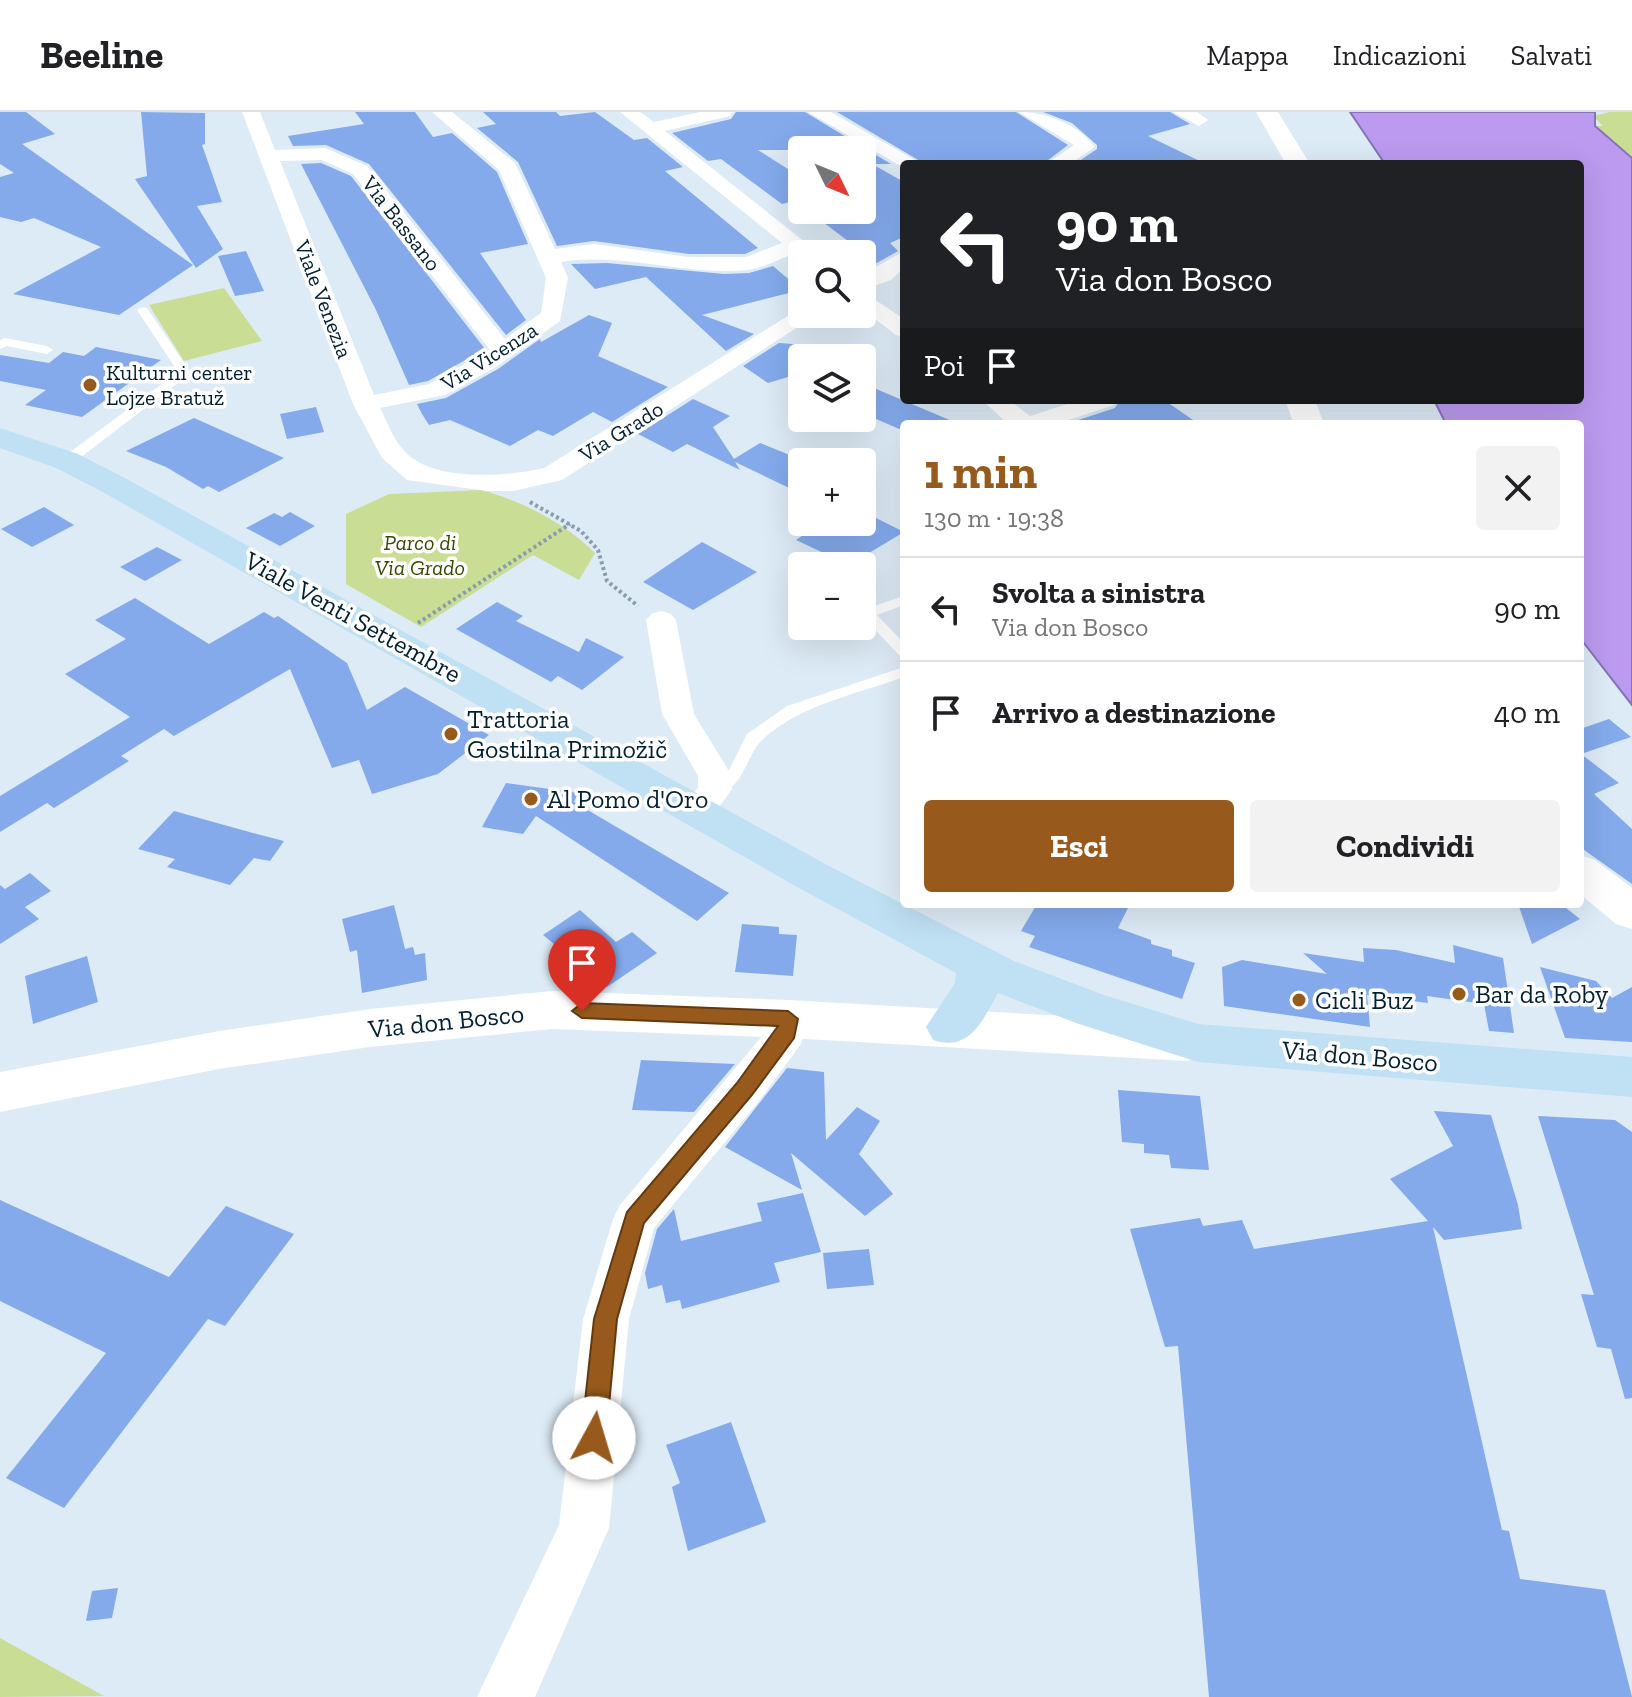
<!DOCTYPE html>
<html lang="it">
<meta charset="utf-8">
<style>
:root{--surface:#fff;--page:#f2f2f2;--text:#202124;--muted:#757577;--line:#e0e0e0;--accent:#975a1c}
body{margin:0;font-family:"Zilla Slab",serif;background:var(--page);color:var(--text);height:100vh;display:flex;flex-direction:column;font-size:30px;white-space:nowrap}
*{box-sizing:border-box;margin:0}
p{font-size:26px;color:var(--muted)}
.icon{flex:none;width:44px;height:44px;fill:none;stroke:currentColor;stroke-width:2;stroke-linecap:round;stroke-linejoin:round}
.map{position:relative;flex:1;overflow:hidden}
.details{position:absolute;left:900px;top:308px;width:684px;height:488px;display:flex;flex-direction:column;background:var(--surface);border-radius:8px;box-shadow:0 8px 32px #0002}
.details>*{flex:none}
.guide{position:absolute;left:900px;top:48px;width:684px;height:244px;border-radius:8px;box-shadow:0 8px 32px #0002;background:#202124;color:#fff;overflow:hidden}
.needle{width:52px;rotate:133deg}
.controls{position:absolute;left:788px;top:24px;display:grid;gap:16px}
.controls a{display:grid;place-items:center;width:88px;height:88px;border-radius:8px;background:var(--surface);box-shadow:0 8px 32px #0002;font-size:40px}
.pin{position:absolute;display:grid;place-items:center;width:68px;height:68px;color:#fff;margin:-82px -34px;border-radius:50% 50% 50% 0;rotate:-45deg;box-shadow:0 0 8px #0007}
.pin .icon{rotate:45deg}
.me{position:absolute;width:88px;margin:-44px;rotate:6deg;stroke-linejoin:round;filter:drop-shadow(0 0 6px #0008)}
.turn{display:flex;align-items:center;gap:28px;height:168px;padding:0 24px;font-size:36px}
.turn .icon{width:104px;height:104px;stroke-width:2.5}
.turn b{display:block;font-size:56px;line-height:68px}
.then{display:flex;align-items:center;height:76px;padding:0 24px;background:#0003;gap:16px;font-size:30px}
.round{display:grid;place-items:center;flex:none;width:84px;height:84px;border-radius:8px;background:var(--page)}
.head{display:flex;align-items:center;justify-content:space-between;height:136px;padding:0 24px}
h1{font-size:48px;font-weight:700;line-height:60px;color:var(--accent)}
.cta{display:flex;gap:16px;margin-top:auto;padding:16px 24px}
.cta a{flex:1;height:92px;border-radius:8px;background:var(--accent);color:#fff;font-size:32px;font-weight:700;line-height:92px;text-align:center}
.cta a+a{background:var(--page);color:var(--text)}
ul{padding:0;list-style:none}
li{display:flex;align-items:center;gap:24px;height:104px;padding:0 24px;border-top:2px solid var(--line)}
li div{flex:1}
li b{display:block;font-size:30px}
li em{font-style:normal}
header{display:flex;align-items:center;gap:48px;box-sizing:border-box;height:112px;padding:0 40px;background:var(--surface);border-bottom:2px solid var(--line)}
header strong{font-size:38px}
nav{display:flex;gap:44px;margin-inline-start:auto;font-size:28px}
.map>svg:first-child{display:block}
.green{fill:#c9dd94}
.water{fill:#bb9aef;stroke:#8375b7;stroke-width:2}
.building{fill:#84aaec}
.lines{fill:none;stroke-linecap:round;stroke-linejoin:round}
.path{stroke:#879caa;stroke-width:4;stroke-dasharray:3 3;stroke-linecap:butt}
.service{fill:#fff;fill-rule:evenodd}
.minor{fill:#fff;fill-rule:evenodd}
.tertiary{fill:#fff;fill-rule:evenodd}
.secondary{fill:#c0e0f4;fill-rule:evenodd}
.route{fill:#975a1c;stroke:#623a12;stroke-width:2}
.poi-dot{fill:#975a1c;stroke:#fff;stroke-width:3}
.labels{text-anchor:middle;stroke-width:7;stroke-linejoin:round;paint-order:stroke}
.far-street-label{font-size:22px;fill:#012033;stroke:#fff}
.far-poi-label{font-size:22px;fill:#012033;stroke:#fff;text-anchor:start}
.far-park-label{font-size:22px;font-style:italic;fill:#3b4900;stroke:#fff}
.street-label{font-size:26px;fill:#012033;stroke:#fff}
.poi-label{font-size:26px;fill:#012033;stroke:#fff;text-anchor:start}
</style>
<header>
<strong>Beeline</strong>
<nav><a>Mappa</a><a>Indicazioni</a><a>Salvati</a></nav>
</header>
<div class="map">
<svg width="1632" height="1585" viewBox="0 0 1632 1585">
<rect width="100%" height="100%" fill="#ddebf6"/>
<g class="green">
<path d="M 1609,0 L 1632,0 L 1632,46 L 1595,14 L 1603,14 L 1593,4 Z"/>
<path d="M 224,176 L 262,229 L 184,249 L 149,193 Z"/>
<path d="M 481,378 C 522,389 565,411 595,441 L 579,468 L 533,443 L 421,515 L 346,472 L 346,402 L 389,382 Z"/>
<path d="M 0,1526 L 104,1584 L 0,1585 Z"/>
</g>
<path class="water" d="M 1350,0 L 1595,0 L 1595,14 L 1632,46 L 1632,593 L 1580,526 L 1580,312 L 1446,312 L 1434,288 L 1580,288 L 1580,52 L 1385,52 Z"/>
<g class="building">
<path d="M 0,0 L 26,0 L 55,22 L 22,32 L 193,153 L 119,203 L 13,182 L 101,135 L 34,106 L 21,110 L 0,105 L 0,65 L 14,61 L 0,52 Z"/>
<path d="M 141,0 L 205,1 L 205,32 L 202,33 L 222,90 L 197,94 L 223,137 L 196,156 L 135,67 L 147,64 Z"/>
<path d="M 355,0 L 415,0 L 433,25 L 452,21 L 497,60 L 528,132 L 480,141 L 526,208 L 506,223 L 369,52 L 326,33 L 293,34 L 288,24 L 364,12 Z"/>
<path d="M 483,0 L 556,0 L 560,4 L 595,0 L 634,28 L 647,26 L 683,55 L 665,59 L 758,136 L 745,142 L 689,142 L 594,129 L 557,134 L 518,50 L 477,16 L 496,12 Z"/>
<path d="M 736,0 L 805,0 L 891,52 L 872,52 L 904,70 L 904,125 L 890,131 L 898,139 L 877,151 L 807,98 L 852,98 L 862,105 L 862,38 L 758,38 L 802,66 L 802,95 L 794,89 L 782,92 L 721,47 L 708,49 L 672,21 L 731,7 Z"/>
<path d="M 837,0 L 1016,0 L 1068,33 L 1043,52 L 925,52 Z"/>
<path d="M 1043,0 L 1170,0 L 1190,12 L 1148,24 L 1206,52 L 1075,52 L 1097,37 L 1097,33 L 1072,11 Z"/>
<path d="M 321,51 L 351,64 L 485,237 L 428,269 L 409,273 L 376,198 L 301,52 Z"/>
<path d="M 246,139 L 264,179 L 235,184 L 218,144 Z"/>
<path d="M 607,151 L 724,162 L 749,161 L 773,154 L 801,178 L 702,203 L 754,222 L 726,239 L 646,165 L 595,177 L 571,152 Z"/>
<path d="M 589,203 L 612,211 L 598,244 L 668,275 L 612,310 L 593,300 L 553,324 L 538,318 L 510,334 L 450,308 L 429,313 L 422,302 L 417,292 L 446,286 L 498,257 L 540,227 L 541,230 Z"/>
<path d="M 779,231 L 793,232 L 820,244 L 802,246 L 802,256 L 788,265 L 768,271 L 743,254 Z"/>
<path d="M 96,235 L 161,248 L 82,305 L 25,293 L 46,278 L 0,269 L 0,243 L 49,251 L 63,240 L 84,244 Z"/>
<path d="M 862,271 L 959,312 L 904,312 L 904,319 L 862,301 Z"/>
<path d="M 693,287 L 730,304 L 713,315 L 734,347 L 760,331 L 802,348 L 802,382 L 735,350 L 740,358 L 687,332 L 673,340 L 638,322 Z"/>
<path d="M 1120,288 L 1164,288 L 1199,312 L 1066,312 L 1115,296 Z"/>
<path d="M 316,295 L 324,320 L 287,327 L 280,302 Z"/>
<path d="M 194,306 L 284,346 L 219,380 L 208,374 L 203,377 L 166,355 L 126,339 Z"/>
<path d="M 44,395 L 74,413 L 32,435 L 1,417 Z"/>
<path d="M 862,399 L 904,420 L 849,453 L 796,428 L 822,410 L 862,410 Z"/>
<path d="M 290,400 L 315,414 L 280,434 L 246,416 L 274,401 L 282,405 Z"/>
<path d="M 702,430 L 757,460 L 693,498 L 643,470 Z"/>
<path d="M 157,435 L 182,448 L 145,469 L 120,455 Z"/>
<path d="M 135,486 L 209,532 L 264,500 L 274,506 L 278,504 L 347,551 L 367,598 L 405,575 L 489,623 L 438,662 L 372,682 L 359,648 L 332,656 L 290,557 L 174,624 L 164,617 L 121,644 L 129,649 L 54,696 L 47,691 L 0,720 L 0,684 L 130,605 L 65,562 L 126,527 L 95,508 Z"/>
<path d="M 497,490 L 523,504 L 516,509 L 579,540 L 586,526 L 624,545 L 582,578 L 558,564 L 551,570 L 456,517 Z"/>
<path d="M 1609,607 L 1631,625 L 1581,642 L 1619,671 L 1594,682 L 1632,717 L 1632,772 L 1580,735 L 1580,617 Z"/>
<path d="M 506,671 L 578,681 L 574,690 L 729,781 L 697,809 L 536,704 L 523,722 L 482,715 Z"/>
<path d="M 174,699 L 253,721 L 284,729 L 270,749 L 254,746 L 230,773 L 167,755 L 175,747 L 138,737 Z"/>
<path d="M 30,761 L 51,779 L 25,795 L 39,807 L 0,832 L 0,773 L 5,777 Z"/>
<path d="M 1037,792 L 1130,792 L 1118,816 L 1151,828 L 1151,832 L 1172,838 L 1172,844 L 1195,851 L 1182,887 L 1029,835 L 1035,824 L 1021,819 Z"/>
<path d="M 1518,792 L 1561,792 L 1580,807 L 1532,832 Z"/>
<path d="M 394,793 L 405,837 L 413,835 L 415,843 L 425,841 L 427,868 L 362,881 L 357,838 L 350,840 L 342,807 Z"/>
<path d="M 580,798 L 616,830 L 632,820 L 657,841 L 607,875 L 543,823 Z"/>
<path d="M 742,812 L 779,815 L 779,822 L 797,823 L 793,864 L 735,860 Z"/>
<path d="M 1453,833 L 1503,846 L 1514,921 L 1489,919 L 1484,892 L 1427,884 L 1428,891 L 1367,883 L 1370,915 L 1224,894 L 1222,855 L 1242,848 L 1327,862 L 1303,841 L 1364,850 L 1363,836 L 1396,838 L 1455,851 Z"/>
<path d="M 87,844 L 98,890 L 33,912 L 25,864 Z"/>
<path d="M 1540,855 L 1596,869 L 1612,886 L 1632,875 L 1632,930 L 1565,926 Z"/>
<path d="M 641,948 L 735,952 L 694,1000 L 632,998 Z"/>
<path d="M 787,956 L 824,960 L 826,1028 L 857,995 L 880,1009 L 859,1042 L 893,1082 L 865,1104 L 791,1041 L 802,1078 L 725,1035 Z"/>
<path d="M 1118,978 L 1200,984 L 1209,1058 L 1171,1056 L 1169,1043 L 1144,1041 L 1144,1032 L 1122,1030 Z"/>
<path d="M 1434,999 L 1491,1003 L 1518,1093 L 1522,1117 L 1444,1128 L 1433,1115 L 1502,1418 L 1509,1419 L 1520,1467 L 1605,1478 L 1632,1585 L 1209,1585 L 1178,1234 L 1165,1235 L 1130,1117 L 1200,1106 L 1203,1114 L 1242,1108 L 1254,1137 L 1428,1109 L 1390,1067 L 1453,1034 Z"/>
<path d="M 1538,1004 L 1615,1008 L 1632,1020 L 1632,1286 L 1625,1287 L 1611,1237 L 1597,1235 L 1581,1182 L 1594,1183 Z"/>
<path d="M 803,1081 L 821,1140 L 774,1151 L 780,1170 L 682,1197 L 680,1188 L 666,1191 L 662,1173 L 648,1177 L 645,1161 L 657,1117 L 674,1097 L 681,1129 L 762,1109 L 757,1091 Z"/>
<path d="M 0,1088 L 169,1165 L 226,1094 L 294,1122 L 225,1214 L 208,1207 L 64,1396 L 6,1366 L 106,1241 L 0,1189 Z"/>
<path d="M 869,1137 L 874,1173 L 827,1177 L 823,1141 Z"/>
<path d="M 731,1310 L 766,1410 L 688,1439 L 672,1375 L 680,1371 L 666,1333 Z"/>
<path d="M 118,1476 L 112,1506 L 86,1509 L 92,1479 Z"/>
</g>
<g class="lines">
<g class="path">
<path d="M 530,390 L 581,419 L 598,438 L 607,469 L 638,494"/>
<path d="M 418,511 L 570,412"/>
</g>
<g class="service">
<path d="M 143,195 L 147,196 L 191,261 L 72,352 L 62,352 L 62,346 L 178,260 L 137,198 Z"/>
<path d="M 5,226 L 47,234 L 53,238 L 47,242 L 7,234 L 0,237 L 0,228 Z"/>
<path d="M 904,484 L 904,493 L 877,503 L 904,531 L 904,545 L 899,543 L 862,504 L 862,498 Z"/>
<path d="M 904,555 L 904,565 C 857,582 799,593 762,628 C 747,641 740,689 709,681 L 707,677 L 729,658 L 747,622 L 787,594 Z"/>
</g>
<g class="minor">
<path d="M 242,0 L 260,0 L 275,38 L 325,36 L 367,54 L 505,227 L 541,201 L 546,166 L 499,58 L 432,0 L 452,0 L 515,51 L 555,137 L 594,132 L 689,145 L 746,145 L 782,131 L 620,0 L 640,0 L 654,10 L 700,0 L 733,0 L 730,4 L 665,19 L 820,142 L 802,142 L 802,147 L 795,141 C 780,147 763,156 748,158 C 684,164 623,140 561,150 L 568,166 L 560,209 L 496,255 L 445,283 L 380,296 C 387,309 392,324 401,335 C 427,371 506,365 544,356 L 799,197 L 802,196 L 802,202 L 818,202 L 562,368 L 513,379 L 487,379 L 407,368 L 382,346 L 353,292 ZM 322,48 L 353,62 L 490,238 L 429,272 L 374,283 L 280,49 Z"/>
<path d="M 808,0 L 831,0 L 922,52 L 904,52 L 904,56 Z"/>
<path d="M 1019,0 C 1046,0 1078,12 1095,35 L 1070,52 L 1046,52 L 1074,33 Z"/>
<path d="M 1173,0 L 1197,0 L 1208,8 L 1199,14 Z"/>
<path d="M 904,139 L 904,156 L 891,168 L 862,178 L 862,163 Z"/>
<path d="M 862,179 L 904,207 L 904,225 L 896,223 L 862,197 Z"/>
<path d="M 982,288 L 1009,288 L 1030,304 L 1080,288 L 1117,288 L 1114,293 L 1056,312 L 1008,312 Z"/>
<path d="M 661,499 L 671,502 L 676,508 L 694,602 L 732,664 L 732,677 L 710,708 L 698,712 L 686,708 L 681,700 L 698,675 L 698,664 L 662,602 L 646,508 L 651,502 Z"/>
<path d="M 788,892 L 802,896 L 807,907 L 801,932 L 759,989 L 654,1116 L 629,1207 L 609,1416 L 535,1585 L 477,1585 L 559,1413 L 583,1207 L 613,1107 L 620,1093 L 768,917 L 774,896 Z"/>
</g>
<g class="tertiary">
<path d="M 1256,0 L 1278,0 L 1310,52 L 1286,52 Z"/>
<path d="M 1285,288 L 1315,288 L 1324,312 L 1294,312 Z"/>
<path d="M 1580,743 L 1595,748 L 1632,776 L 1632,817 L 1616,812 L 1580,782 Z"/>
<path d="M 552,879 L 788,888 L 1187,911 L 1204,916 L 1211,930 L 1204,944 L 1187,949 L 788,926 L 552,917 L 370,935 L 219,957 L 0,1000 L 0,960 L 219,919 L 370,897 Z"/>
</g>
<path class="secondary" d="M 0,316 L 78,342 L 123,365 L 829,754 L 1014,849 L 1104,883 L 1198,912 L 1632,945 L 1632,985 L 1198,950 L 1076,911 L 998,881 C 982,910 969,940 933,928 L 926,915 L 955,871 L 956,861 L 799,776 L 101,379 L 56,356 L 0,336 Z"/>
</g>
<path class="route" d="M 582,891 L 788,899 L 798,907 L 794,926 L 752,983 L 644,1111 L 617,1207 L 606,1326 L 602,1335 L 594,1338 L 585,1335 L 581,1326 L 594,1207 L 627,1100 L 737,971 L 778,914 L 582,906 L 572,899 Z"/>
<g class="poi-dot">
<circle cx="90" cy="273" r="8"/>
<circle cx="451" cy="622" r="8"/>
<circle cx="531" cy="687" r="8"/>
<circle cx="1459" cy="882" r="8"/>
<circle cx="1299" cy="888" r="8"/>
</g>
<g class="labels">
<g class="far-street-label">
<text transform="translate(402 111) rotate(52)" y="8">Via Bassano</text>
<text transform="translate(324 187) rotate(69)" y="8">Viale Venezia</text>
<text transform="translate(489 244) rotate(-32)" y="8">Via Vicenza</text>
<text transform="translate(621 319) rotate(-32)" y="8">Via Grado</text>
</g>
<g class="far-poi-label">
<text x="106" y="268">Kulturni center<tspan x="106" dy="25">Lojze Bratuž</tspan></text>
</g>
<g class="far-park-label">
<text x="420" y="438">Parco di<tspan x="420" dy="25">Via Grado</tspan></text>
</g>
<g class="street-label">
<text transform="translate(353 505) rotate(29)" y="9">Viale Venti Settembre</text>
<text transform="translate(446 909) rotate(-6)" y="9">Via don Bosco</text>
<text transform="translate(1360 944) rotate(5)" y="9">Via don Bosco</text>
</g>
<g class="poi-label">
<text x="467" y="616">Trattoria<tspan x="467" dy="30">Gostilna Primožič</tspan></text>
<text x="547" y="696">Al Pomo d'Oro</text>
<text x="1475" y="891">Bar da Roby</text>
<text x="1315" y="897">Cicli Buz</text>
</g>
</g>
</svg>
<div class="controls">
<a><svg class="needle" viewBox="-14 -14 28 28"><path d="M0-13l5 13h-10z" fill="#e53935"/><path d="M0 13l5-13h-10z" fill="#757577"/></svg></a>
<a><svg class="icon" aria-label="search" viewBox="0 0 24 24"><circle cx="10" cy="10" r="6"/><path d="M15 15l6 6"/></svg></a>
<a><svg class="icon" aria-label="layers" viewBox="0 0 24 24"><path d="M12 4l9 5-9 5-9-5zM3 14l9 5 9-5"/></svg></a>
<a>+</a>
<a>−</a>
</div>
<div class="pin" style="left:582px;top:899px;background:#d93025"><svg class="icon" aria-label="arrive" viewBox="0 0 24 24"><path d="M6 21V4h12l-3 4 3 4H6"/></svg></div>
<svg class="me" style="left:594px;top:1326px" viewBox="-20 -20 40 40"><circle r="19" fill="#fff"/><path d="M0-13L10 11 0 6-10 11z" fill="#975a1c"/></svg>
<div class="guide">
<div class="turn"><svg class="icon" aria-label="left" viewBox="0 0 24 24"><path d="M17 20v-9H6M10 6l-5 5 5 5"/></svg><div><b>90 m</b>Via don Bosco</div></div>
<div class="then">Poi<svg class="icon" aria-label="arrive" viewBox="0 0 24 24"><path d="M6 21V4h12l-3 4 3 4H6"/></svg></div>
</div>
<section class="details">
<div class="head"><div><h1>1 min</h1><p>130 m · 19:38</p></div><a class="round"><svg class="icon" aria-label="close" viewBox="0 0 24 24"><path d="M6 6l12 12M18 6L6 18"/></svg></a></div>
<ul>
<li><svg class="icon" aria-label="left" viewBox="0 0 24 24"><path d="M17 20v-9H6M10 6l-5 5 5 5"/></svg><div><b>Svolta a sinistra</b><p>Via don Bosco</p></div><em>90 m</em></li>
<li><svg class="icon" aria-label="arrive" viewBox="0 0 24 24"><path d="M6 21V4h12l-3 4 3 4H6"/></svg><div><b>Arrivo a destinazione</b></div><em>40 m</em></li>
</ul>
<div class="cta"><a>Esci</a><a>Condividi</a></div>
</section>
</div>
